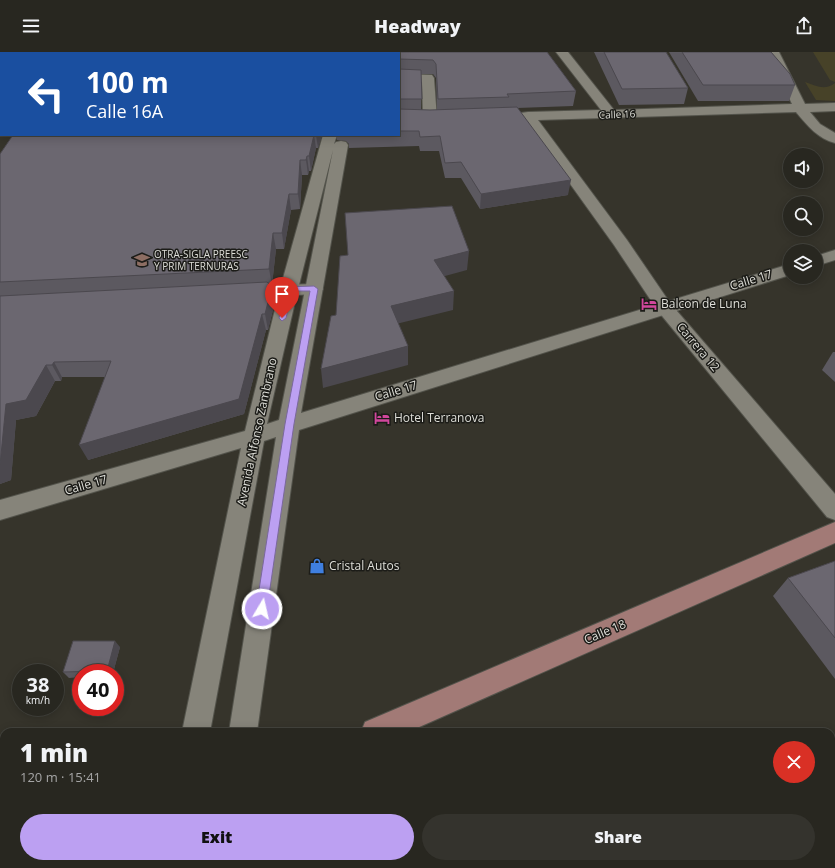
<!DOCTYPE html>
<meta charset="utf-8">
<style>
:root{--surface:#282720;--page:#34332d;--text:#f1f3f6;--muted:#a5a5a5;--line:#44443e;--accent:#bca0f2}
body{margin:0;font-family:"Open Sans",sans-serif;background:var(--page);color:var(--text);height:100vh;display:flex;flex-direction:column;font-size:15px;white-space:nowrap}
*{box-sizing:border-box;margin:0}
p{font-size:13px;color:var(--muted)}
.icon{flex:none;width:22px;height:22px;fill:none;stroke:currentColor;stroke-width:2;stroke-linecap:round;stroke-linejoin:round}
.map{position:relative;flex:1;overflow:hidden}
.details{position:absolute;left:0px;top:676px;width:835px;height:140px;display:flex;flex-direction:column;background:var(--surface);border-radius:12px 12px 0 0;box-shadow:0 2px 10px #0003,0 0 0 1px var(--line)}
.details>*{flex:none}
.top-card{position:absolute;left:0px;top:0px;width:400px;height:84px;box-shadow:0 2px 10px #0003,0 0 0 1px var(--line);background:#1a4fa0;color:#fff;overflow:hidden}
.buttons{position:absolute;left:783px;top:96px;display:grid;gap:8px}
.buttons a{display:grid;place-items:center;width:40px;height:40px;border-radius:50%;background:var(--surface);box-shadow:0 2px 10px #0003,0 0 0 1px var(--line);font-size:20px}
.speed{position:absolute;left:12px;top:612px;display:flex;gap:8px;font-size:20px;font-weight:700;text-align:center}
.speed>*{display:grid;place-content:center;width:52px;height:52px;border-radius:50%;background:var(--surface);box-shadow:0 2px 10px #0003,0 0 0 1px var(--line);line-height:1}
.speed small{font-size:10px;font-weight:400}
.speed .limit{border:6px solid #d22;background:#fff;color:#111}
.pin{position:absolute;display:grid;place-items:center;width:34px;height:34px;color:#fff;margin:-41px -17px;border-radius:50% 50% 50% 0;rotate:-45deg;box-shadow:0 0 4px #0007}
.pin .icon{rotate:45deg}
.me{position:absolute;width:44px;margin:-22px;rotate:9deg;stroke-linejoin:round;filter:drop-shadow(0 0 3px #0008)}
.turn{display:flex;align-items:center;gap:14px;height:84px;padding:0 20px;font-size:18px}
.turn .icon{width:52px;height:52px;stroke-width:2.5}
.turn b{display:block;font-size:28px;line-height:34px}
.round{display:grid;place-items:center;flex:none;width:42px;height:42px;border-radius:21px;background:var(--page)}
.headline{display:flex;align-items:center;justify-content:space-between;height:68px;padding:0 20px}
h1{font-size:24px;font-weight:800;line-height:30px}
.cta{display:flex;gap:8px;margin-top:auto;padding:8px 20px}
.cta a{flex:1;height:46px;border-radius:24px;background:var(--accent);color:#111;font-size:16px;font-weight:800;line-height:46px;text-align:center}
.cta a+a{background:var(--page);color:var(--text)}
header{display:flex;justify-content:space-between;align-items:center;height:52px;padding:0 20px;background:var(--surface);font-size:18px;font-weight:800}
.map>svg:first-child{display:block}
.green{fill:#474228}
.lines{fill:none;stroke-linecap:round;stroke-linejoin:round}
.minor-casing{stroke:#53534b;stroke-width:2}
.tertiary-casing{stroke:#53534b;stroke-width:2}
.secondary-casing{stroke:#53534b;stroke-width:2}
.minor{fill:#86847a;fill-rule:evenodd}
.tertiary{fill:#86847a;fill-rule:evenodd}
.secondary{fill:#a27a76;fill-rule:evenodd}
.wall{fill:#5c5960;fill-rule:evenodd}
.shaded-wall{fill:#4b484e}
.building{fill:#6b6770;stroke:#4b484e}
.route{fill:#bca0f2;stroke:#7a689d}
.labels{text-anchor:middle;stroke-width:3;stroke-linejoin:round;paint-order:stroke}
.far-street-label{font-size:10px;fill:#dfdfd9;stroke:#1c1c18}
.far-poi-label{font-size:10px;fill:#dfdfd9;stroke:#1c1c18;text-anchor:start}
.street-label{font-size:12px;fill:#dfdfd9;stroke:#1c1c18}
.poi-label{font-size:12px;fill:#dfdfd9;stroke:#1c1c18;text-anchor:start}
</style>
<header><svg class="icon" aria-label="menu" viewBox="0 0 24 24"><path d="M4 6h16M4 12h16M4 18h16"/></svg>Headway<svg class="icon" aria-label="share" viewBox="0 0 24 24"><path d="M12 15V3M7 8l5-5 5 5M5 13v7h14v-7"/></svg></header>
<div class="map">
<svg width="835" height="816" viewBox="0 0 835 816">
<rect width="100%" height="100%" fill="#36342b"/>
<g class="green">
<path d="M 813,0 L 835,0 L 835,30 L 830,28 Z"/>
<path d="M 805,30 C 816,34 825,39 835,31 L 835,49 L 816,48 Z"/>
</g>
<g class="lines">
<defs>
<g id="minor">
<path d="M 62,0 L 74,0 L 61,1 Z"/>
<path d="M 556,0 L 568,0 L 614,58 L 792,52 L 767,0 L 779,0 L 805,52 L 835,51 L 835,59 L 810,60 L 820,72 L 835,81 L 835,91 C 818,87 807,73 796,60 L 538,68 L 627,188 L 670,251 L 835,442 L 835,468 L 827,465 L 658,259 L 614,193 L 525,69 L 513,68 L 511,65 L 513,62 L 528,60 L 601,58 Z"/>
<rect x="0" y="9" width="1" height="8"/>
<path d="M 399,22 L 432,23 L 434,26 L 437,67 L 435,70 L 425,70 L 423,67 L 422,30 L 399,30 Z"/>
<rect x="0" y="67" width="1" height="8"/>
<path d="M 314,232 L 320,233 L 323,237 L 320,241 L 314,242 L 243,246 L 237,244 L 234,240 L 237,236 L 243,234 Z"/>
<path d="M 441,812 L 519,812 L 520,816 L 442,816 Z"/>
</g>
<g id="tertiary">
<path d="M 323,83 L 337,83 L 334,92 L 336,90 L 341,89 L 346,90 L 348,93 L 301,361 L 790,212 L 790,223 L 299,378 L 257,680 L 229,680 L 276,385 L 264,389 L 210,680 L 182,680 L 241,396 L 0,468 L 0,448 L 245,379 L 280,237 ZM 333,98 L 279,368 L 267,372 L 298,237 Z"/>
<path d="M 835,198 L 835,208 L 816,214 L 816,204 Z"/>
<path d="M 152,812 L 184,812 L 183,816 L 151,816 Z"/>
<path d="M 205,812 L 237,812 L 236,816 L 204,816 Z"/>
</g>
<g id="secondary">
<path d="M 835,470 L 835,491 L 408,680 L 361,680 L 365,670 Z"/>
<path d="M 48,812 L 88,812 L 87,816 L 47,816 Z"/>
</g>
</defs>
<use href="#minor" class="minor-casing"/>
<use href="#tertiary" class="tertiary-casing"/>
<use href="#secondary" class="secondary-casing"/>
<use href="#minor" class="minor"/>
<use href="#tertiary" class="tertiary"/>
<use href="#secondary" class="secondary"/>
</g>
<g class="wall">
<path d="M 547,0 L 576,39 L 573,54 L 517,56 L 568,143 L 480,157 L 461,126 L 445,126 L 439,99 L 420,99 L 419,94 L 349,96 L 349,92 L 346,89 L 337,88 L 336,83 L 399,83 L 399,1 ZM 421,22 L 433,22 L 436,26 L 437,58 L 421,58 Z"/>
<path d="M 594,0 L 666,0 L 688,36 L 684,52 L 619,53 Z"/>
<path d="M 669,0 L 771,0 L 795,33 L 789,49 L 698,49 Z"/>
<rect x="0" y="27" width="1" height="39"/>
<path d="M 13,83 L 322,83 L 318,96 L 316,96 L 311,119 L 309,119 L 308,123 L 302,123 L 300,157 L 291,158 L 284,197 L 276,197 L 272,233 L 270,233 L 272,234 L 275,250 L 268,278 L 266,278 L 244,362 L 88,408 L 105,325 L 62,325 L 61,329 L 55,329 L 36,364 L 16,368 L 11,428 L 0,432 L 0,102 Z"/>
<path d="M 833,300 L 835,300 L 835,330 L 822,318 Z"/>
<path d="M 835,509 L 835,627 L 773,544 L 788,526 Z"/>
<path d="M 120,595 L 113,621 L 81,621 L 81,625 L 69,626 L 63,620 Z"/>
</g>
<g class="shaded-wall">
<path d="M 314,83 L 316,96 L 311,119 L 309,104 Z"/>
<path d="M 316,83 L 322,83 L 318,96 Z"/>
<path d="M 307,104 L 309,119 L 308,123 L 306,108 Z"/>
<path d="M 300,108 L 302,123 L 300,157 L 298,142 Z"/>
<path d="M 571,128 L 568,143 L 480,157 L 481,142 Z"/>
<path d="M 289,142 L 291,158 L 284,197 L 282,181 Z"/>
<path d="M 273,181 L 276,197 L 272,233 L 269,217 Z"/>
<path d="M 469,199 L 467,218 L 434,227 L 434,208 Z"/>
<path d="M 272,234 L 275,250 L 268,278 L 265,262 Z"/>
<path d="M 454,239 L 453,258 L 392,273 L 391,254 Z"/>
<path d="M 262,262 L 266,278 L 244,362 L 88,408 L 79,393 Z"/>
<path d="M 408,294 L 408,313 L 323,336 L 321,317 Z"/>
<path d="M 54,310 L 62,325 L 61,329 L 52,313 Z"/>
<path d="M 46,313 L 55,329 L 36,364 L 16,368 L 11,428 L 0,432 L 0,413 L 6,352 Z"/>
<path d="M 115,589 L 120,595 L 113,621 L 109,621 L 107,619 Z"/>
</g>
<g class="building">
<path d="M 91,0 L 547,0 L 576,39 L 507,42 L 509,45 L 438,47 L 436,12 L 433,8 L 399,7 L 399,1 L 91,1 Z"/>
<path d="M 604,0 L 666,0 L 688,36 L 622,37 Z"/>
<path d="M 682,0 L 771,0 L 790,22 L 795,33 L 703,33 Z"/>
<path d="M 399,17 L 421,18 L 422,47 L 399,47 Z"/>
<rect x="0" y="27" width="1" height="28"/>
<path d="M 517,55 L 571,128 L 481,142 L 461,110 L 445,111 L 440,84 L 420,85 L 419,79 L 399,79 L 399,57 L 430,58 Z"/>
<path d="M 13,83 L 314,83 L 309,104 L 307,104 L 306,108 L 300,108 L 298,142 L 289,142 L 282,181 L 273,181 L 269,217 L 0,230 L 0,102 Z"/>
<path d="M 452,154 L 469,199 L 434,208 L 454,239 L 391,254 L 408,294 L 321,317 L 331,264 L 336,263 L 340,204 L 348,203 L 345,161 Z"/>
<path d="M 267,230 L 272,234 L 265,262 L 262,262 L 239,347 L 79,393 L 111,309 L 54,310 L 52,313 L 46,313 L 26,348 L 6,352 L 0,413 L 0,244 Z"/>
<path d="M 835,509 L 835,586 L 788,526 Z"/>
<path d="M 73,589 L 115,589 L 107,619 L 63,620 Z"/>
</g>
<path class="route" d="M 314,234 L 318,237 L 294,372 L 267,557 L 265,560 L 262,562 L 258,560 L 256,557 L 285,372 L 310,239 L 293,239 L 286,266 L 282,269 L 279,266 L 287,235 Z"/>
<defs>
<symbol id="school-bare" viewBox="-9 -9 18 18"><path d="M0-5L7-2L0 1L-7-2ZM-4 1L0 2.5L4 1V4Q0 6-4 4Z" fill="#8d6e63" stroke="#1c1c18" stroke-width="2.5" paint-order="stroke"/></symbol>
<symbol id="hotel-bare" viewBox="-9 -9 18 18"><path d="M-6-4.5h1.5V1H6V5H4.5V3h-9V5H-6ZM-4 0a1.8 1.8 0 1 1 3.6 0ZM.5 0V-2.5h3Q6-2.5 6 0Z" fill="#d1479c" stroke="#1c1c18" stroke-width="2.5" paint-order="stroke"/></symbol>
<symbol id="shop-bare" viewBox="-9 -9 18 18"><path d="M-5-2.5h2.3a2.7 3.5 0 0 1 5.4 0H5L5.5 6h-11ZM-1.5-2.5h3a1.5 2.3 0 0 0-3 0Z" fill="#3f7fe0" stroke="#1c1c18" stroke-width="2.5" paint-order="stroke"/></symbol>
</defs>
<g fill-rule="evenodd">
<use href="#school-bare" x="131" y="197" width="22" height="22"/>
<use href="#hotel-bare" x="638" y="241" width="22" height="22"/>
<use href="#hotel-bare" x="371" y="355" width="22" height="22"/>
<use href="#shop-bare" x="306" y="503" width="22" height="22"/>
</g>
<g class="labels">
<g class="far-street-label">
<text transform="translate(617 62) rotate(-2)" y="4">Calle 16</text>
</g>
<g class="far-poi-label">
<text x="154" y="206">OTRA-SIGLA PREESC<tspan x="154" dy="12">Y PRIM TERNURAS</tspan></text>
</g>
<g class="street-label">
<text transform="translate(751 228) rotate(-17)" y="4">Calle 17</text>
<text transform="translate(698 295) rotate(50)" y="4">Carrera 12</text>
<text transform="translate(396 339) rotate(-17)" y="4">Calle 17</text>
<text transform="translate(257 380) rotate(-78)" y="4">Avenida Alfonso Zambrano</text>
<text transform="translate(86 433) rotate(-16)" y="4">Calle 17</text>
<text transform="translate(605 580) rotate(-23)" y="4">Calle 18</text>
</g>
<g class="poi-label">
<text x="661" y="256">Balcon de Luna</text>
<text x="394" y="370">Hotel Terranova</text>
<text x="329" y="518">Cristal Autos</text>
</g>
</g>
</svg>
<div class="buttons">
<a><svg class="icon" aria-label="sound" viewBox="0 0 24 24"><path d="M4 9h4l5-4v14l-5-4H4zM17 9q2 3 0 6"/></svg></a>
<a><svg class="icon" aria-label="search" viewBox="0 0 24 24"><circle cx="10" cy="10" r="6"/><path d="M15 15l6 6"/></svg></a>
<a><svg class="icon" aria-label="layers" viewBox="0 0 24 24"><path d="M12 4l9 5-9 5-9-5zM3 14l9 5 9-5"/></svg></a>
</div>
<div class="speed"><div>38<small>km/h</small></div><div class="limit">40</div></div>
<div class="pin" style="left:282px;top:266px;background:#d93025"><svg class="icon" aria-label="arrive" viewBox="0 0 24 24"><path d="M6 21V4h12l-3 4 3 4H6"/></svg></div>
<svg class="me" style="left:262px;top:557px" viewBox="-20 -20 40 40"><circle r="17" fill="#bca0f2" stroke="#fff" stroke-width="3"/><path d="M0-11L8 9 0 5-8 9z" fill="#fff"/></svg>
<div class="top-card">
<div class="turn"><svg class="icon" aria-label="left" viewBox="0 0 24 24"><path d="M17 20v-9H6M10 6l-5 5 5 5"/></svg><div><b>100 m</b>Calle 16A</div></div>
</div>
<section class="details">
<div class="headline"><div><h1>1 min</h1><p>120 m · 15:41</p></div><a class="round" style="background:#d93025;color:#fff"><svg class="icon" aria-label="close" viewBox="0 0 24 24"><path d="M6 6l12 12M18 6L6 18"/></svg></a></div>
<div class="cta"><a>Exit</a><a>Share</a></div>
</section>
</div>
